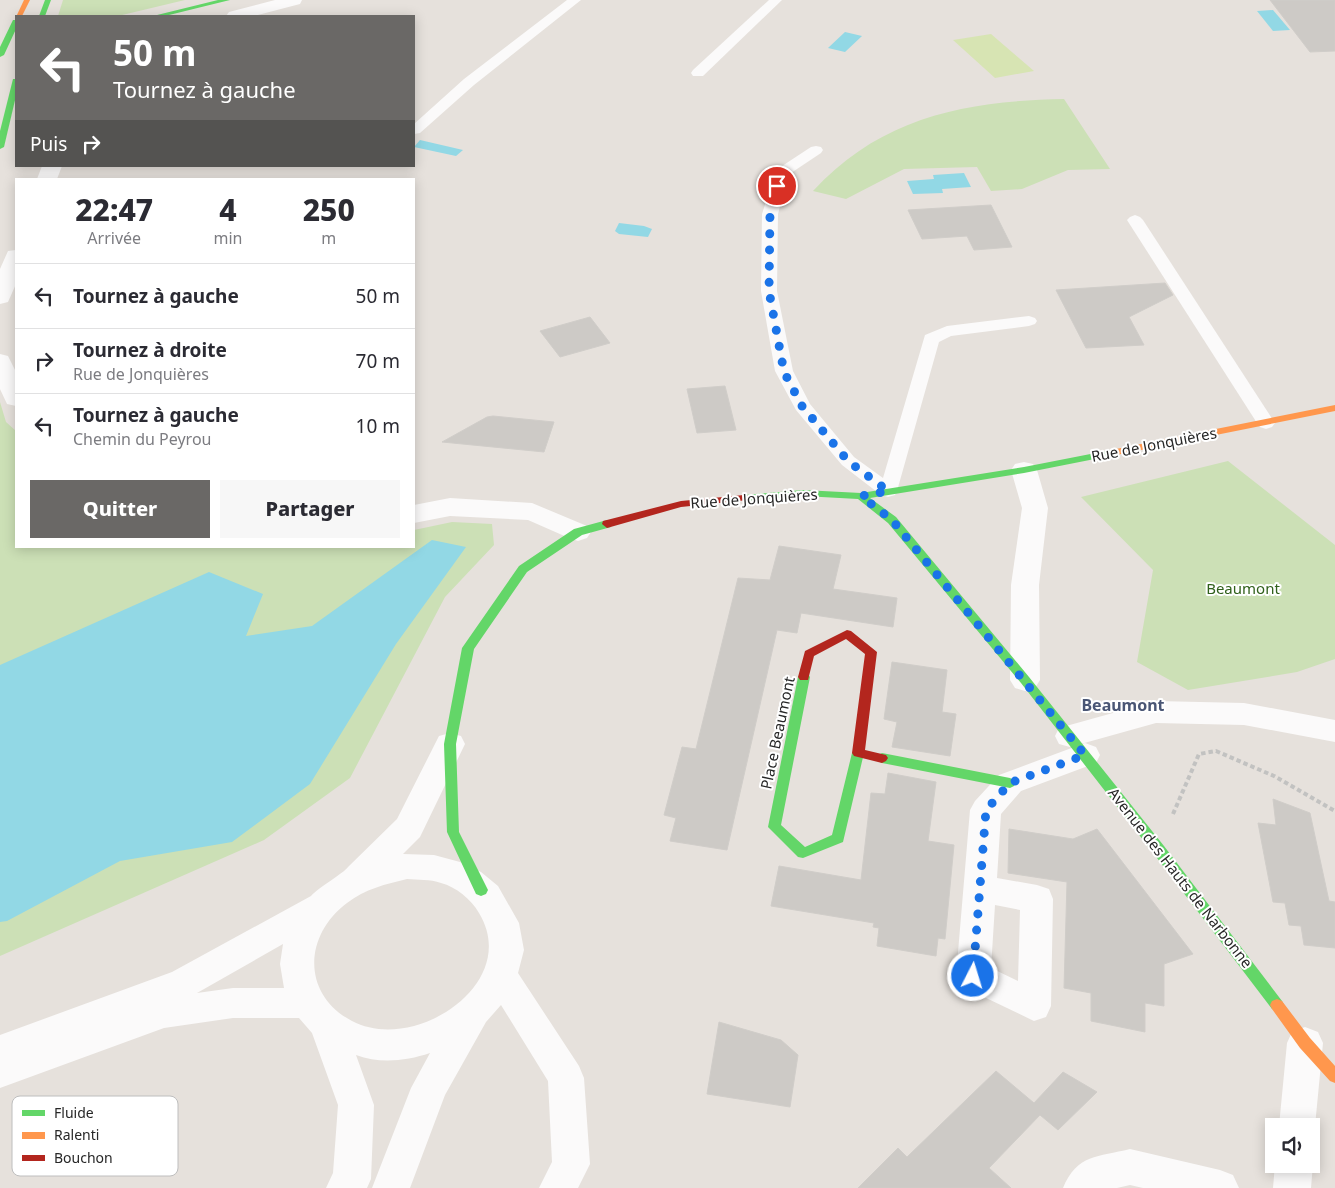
<!DOCTYPE html>
<html lang="fr">
<meta charset="utf-8">
<style>
:root{--surface:#fff;--page:#f7f7f7;--text:#2b2b33;--muted:#7c7c81;--line:#e1e1e2;--accent:#6a6866}
body{margin:0;font-family:"Noto Sans",sans-serif;background:var(--page);color:var(--text);height:100vh;display:flex;flex-direction:column;font-size:19px;white-space:nowrap}
*{box-sizing:border-box;margin:0}
p{font-size:16px;color:var(--muted)}
.icon{flex:none;width:28px;height:28px;fill:none;stroke:currentColor;stroke-width:2;stroke-linecap:round;stroke-linejoin:round}
.map{position:relative;flex:1;overflow:hidden}
.drawer{position:absolute;left:15px;top:178px;width:400px;height:370px;display:flex;flex-direction:column;background:var(--surface);border-radius:0px;box-shadow:0 2px 12px #0003}
.drawer>*{flex:none}
.guide{position:absolute;left:15px;top:15px;width:400px;height:152px;border-radius:0px;box-shadow:0 2px 12px #0003;background:#6a6866;color:#fff;overflow:hidden}
.fabs{position:absolute;left:1265px;top:1118px;display:grid;gap:10px}
.fabs a{display:grid;place-items:center;width:55px;height:55px;border-radius:0px;background:var(--surface);box-shadow:0 2px 12px #0003;font-size:25px}
.pin{position:absolute;display:grid;place-items:center;width:42px;height:42px;color:#fff;margin:-21px;border:2px solid #fff;border-radius:50%;box-shadow:0 1px 5px #0007}
.me{position:absolute;width:55px;margin:-28px;rotate:5deg;stroke-linejoin:round;filter:drop-shadow(0 0 4px #0008)}
.turn{display:flex;align-items:center;gap:18px;height:105px;padding:0 15px;font-size:22px}
.turn .icon{width:65px;height:65px;stroke-width:2.5}
.turn b{display:block;font-size:35px;line-height:42px}
.then{display:flex;align-items:center;height:48px;padding:0 15px;background:#0003;gap:10px;font-size:19px}
.eta{display:flex;justify-content:space-evenly;align-items:center;height:85px;text-align:center}
.eta b{font-size:30px;font-weight:800;line-height:35px}
.cta{display:flex;gap:10px;margin-top:auto;padding:10px 15px}
.cta a{flex:1;height:58px;border-radius:0px;background:var(--accent);color:#fff;font-size:20px;font-weight:800;line-height:58px;text-align:center}
.cta a+a{background:var(--page);color:var(--text)}
ul{padding:0;list-style:none}
li{display:flex;align-items:center;gap:15px;height:65px;padding:0 15px;border-top:1px solid var(--line)}
li div{flex:1}
li b{display:block;font-size:19px}
li em{font-style:normal}
.map>svg:first-child{display:block}
.green{fill:#cce0b6}
.pitch{fill:#d7e4b3}
.water{fill:#92d8e5}
.building{fill:#cdcac6;stroke:#d0cdc9}
.lines{fill:none;stroke-linecap:round;stroke-linejoin:round}
.path{stroke:#c2c2c1;stroke-width:4;stroke-dasharray:4.5 3;stroke-linecap:butt}
.lane{fill:#fbfafa;fill-rule:evenodd}
.street{fill:#fbfafa;fill-rule:evenodd}
.fast{fill:#63d668;fill-rule:evenodd}
.slow{fill:#ff974d;fill-rule:evenodd}
.jam{fill:#b3261e;fill-rule:evenodd}
.route{stroke:#1a73e8;stroke-width:9;stroke-dasharray:0 16.2}
.labels{text-anchor:middle;stroke-width:4;stroke-linejoin:round;paint-order:stroke}
.street-label{font-size:15px;fill:#272727;stroke:#fff}
.park-label{font-size:15px;fill:#30601b;stroke:#fff}
.neighbourhood-label{font-size:16px;font-weight:bold;fill:#4a5675;stroke:#fff}
.key{fill:#fff;stroke:#bebebe;stroke-width:1}
.key-label{font-size:14px;fill:#272727}
</style>
<div class="map">
<svg width="1335" height="1188" viewBox="0 0 1335 1188">
<rect width="100%" height="100%" fill="#e6e1dc"/>
<g class="green">
<path d="M 63,0 L 185,0 L 118,16 L 58,16 Z"/>
<path d="M 1064,99 L 1110,169 L 1068,170 L 1022,189 L 991,191 L 977,167 L 904,169 L 846,199 L 813,191 C 882,116 967,101 1064,99 Z"/>
<path d="M 0,402 L 6,422 L 16,431 L 16,546 L 414,546 L 414,530 L 452,522 L 492,524 L 494,545 L 445,597 L 350,778 L 264,840 L 0,956 Z"/>
<path d="M 1228,461 L 1335,545 L 1335,659 L 1297,672 L 1188,690 L 1137,662 L 1153,570 L 1081,497 Z"/>
</g>
<path class="pitch" d="M 991,34 L 1034,71 L 995,78 L 953,40 Z"/>
<g class="water">
<path d="M 1273,10 L 1290,30 L 1273,31 L 1257,11 Z"/>
<path d="M 845,32 L 862,36 L 845,52 L 828,48 Z"/>
<path d="M 420,140 L 463,150 L 456,156 L 414,147 Z"/>
<path d="M 964,173 L 971,187 L 942,189 L 943,193 L 913,194 L 907,181 L 934,179 L 933,175 Z"/>
<path d="M 619,223 L 644,226 L 652,229 L 648,237 L 619,234 L 615,231 Z"/>
<path d="M 432,540 L 466,547 L 396,644 L 310,784 L 232,842 L 120,861 L 7,921 L 0,922 L 0,665 L 209,572 L 263,594 L 246,636 L 312,626 Z"/>
</g>
<g class="building">
<path d="M 1270,0 L 1335,0 L 1335,51 L 1310,52 Z"/>
<path d="M 991,205 L 1012,247 L 974,250 L 967,236 L 922,239 L 908,210 Z"/>
<path d="M 1165,283 L 1173,295 L 1129,317 L 1144,345 L 1086,348 L 1056,290 Z"/>
<path d="M 590,317 L 610,343 L 560,357 L 540,331 Z"/>
<path d="M 725,386 L 736,430 L 697,433 L 687,389 Z"/>
<path d="M 493,416 L 554,422 L 544,452 L 442,442 L 487,417 Z"/>
<path d="M 779,546 L 841,555 L 833,589 L 897,598 L 893,627 L 801,613 L 797,633 L 777,630 L 727,850 L 670,841 L 676,818 L 664,815 L 682,747 L 696,749 L 738,578 L 770,580 Z"/>
<path d="M 892,662 L 947,670 L 942,712 L 956,714 L 950,756 L 892,747 L 897,722 L 884,719 Z"/>
<path d="M 888,773 L 936,782 L 928,841 L 954,845 L 945,939 L 938,938 L 936,956 L 877,946 L 879,928 L 873,927 L 874,923 L 771,906 L 779,866 L 861,880 L 871,793 L 885,794 Z"/>
<path d="M 1273,799 L 1310,813 L 1329,901 L 1335,902 L 1335,948 L 1304,945 L 1301,926 L 1289,925 L 1285,903 L 1273,902 L 1258,823 L 1276,825 Z"/>
<path d="M 1009,829 L 1073,839 L 1097,829 L 1193,954 L 1164,964 L 1164,1006 L 1145,1003 L 1145,1032 L 1091,1021 L 1091,993 L 1064,988 L 1067,882 L 1008,873 Z"/>
<path d="M 719,1022 L 781,1040 L 798,1055 L 790,1107 L 707,1094 Z"/>
<path d="M 996,1071 L 1034,1103 L 1063,1072 L 1097,1092 L 1058,1130 L 1040,1115 L 989,1168 L 1011,1188 L 858,1188 L 898,1148 L 907,1157 Z"/>
</g>
<g class="lines">
<path class="path" d="M 1173,814 L 1199,754 L 1216,751 L 1274,776 L 1335,811"/>
<g class="lane">
<path d="M 567,0 L 581,0 L 474,85 L 420,133 L 414,134 L 414,124 L 464,79 Z"/>
<path d="M 769,0 L 782,0 L 703,76 L 693,76 L 691,73 L 693,70 Z"/>
<path d="M 816,146 L 821,147 L 823,150 L 821,153 L 788,175 L 778,214 L 777,291 L 793,371 L 810,404 L 854,457 L 883,478 L 925,335 L 947,326 L 1029,316 L 1035,318 L 1037,321 L 1035,324 L 1029,326 L 951,336 L 939,342 L 897,491 L 895,495 L 888,497 L 881,495 L 842,465 L 796,410 L 775,371 L 761,291 L 762,214 L 776,170 L 811,147 Z"/>
<path d="M 1135,215 L 1140,217 L 1143,220 L 1275,423 L 1272,427 L 1266,429 L 1260,427 L 1257,423 L 1127,220 L 1130,217 Z"/>
</g>
<g class="street">
<path d="M 275,0 L 302,0 L 300,4 L 254,16 L 226,16 L 229,12 Z"/>
<path d="M 42,166 L 62,166 L 57,179 L 37,179 Z"/>
<path d="M 16,250 L 16,284 L 8,302 L 0,304 L 0,269 L 8,251 Z"/>
<path d="M 0,354 L 8,356 L 16,372 L 16,406 L 7,404 L 0,389 Z"/>
<path d="M 1024,462 L 1033,464 L 1037,470 L 1048,508 L 1039,585 L 1040,680 L 1035,688 L 1025,691 L 1015,688 L 1010,680 L 1011,585 L 1022,508 L 1011,470 L 1015,464 Z"/>
<path d="M 450,498 L 532,503 L 587,526 L 591,532 L 587,538 L 578,541 L 569,538 L 528,520 L 450,516 L 414,523 L 414,505 Z"/>
<path d="M 1156,701 L 1244,703 L 1335,720 L 1335,742 L 1244,725 L 1156,723 L 1070,747 L 1059,744 L 1055,736 L 1059,728 Z"/>
<path d="M 450,733 L 461,736 L 465,744 L 420,837 L 403,854 L 434,855 L 460,862 L 481,872 L 498,886 L 519,923 L 524,950 L 518,973 L 579,1066 L 584,1078 L 590,1164 L 578,1188 L 539,1188 L 552,1162 L 548,1081 L 501,1005 L 486,1022 L 445,1095 L 410,1188 L 372,1188 L 411,1088 L 430,1053 C 406,1061 380,1064 356,1055 L 374,1105 L 371,1179 L 367,1188 L 326,1188 L 333,1173 L 338,1105 L 312,1033 L 299,1018 L 233,1018 L 164,1028 L 0,1088 L 0,1035 L 172,972 L 311,896 C 319,887 344,873 348,867 L 397,819 L 439,736 ZM 407,879 C 418,880 430,879 441,883 C 456,887 471,899 479,913 C 522,984 414,1054 352,1021 C 301,994 304,935 347,903 C 365,889 386,884 407,879 ZM 283,944 L 280,964 L 284,988 L 233,988 L 197,993 Z"/>
<path d="M 1085,743 L 1096,747 L 1100,755 L 1096,763 L 1021,791 L 1001,814 L 997,878 L 1037,885 L 1049,889 L 1053,899 L 1051,1006 L 1046,1017 L 1034,1021 L 961,986 L 956,976 L 970,810 L 975,801 L 999,775 ZM 995,905 L 1020,910 L 1018,981 L 991,968 Z"/>
<path d="M 1305,1027 L 1318,1032 L 1323,1043 L 1315,1126 L 1311,1135 L 1311,1126 L 1279,1126 L 1287,1043 L 1292,1032 Z"/>
<path d="M 1130,1149 L 1220,1170 L 1233,1175 L 1239,1188 L 1143,1188 L 1130,1185 L 1117,1188 L 1063,1188 C 1077,1154 1098,1157 1130,1149 Z"/>
<path d="M 1311,1160 L 1313,1164 L 1311,1188 L 1273,1188 L 1275,1164 L 1311,1164 Z"/>
</g>
<g class="fast">
<path d="M 45,0 L 51,0 L 45,16 L 39,16 Z"/>
<path d="M 218,0 L 230,0 L 165,16 L 153,16 Z"/>
<path d="M 13,20 L 16,20 L 16,29 L 4,55 L 0,57 L 0,47 Z"/>
<path d="M 13,79 L 16,79 L 16,96 L 4,147 L 0,149 L 0,131 Z"/>
<path d="M 1116,449 L 1120,450 L 1121,452 L 1120,454 L 1024,473 L 870,498 L 896,517 L 1029,677 L 1164,846 L 1282,1001 L 1284,1005 L 1282,1009 L 1277,1011 L 1272,1009 L 1154,854 L 1021,683 L 888,523 L 858,499 L 803,496 L 744,501 L 739,498 L 744,495 L 803,490 L 861,493 L 1024,467 Z"/>
<path d="M 607,520 L 611,521 L 612,524 L 611,527 L 582,535 L 527,572 L 474,649 L 456,744 L 459,832 L 488,890 L 486,894 L 481,896 L 476,894 L 447,832 L 444,744 L 462,648 L 519,566 L 574,529 Z"/>
<path d="M 804,673 L 808,674 L 810,677 L 781,825 L 805,847 L 832,835 L 852,753 L 854,750 L 862,750 L 864,753 L 843,842 L 803,858 L 798,857 L 768,827 L 798,677 L 800,674 Z"/>
<path d="M 882,753 L 1010,778 L 1014,780 L 1016,783 L 1014,786 L 1010,788 L 882,763 L 878,761 L 876,758 L 878,755 Z"/>
</g>
<g class="slow">
<path d="M 24,0 L 30,0 L 22,16 L 16,17 Z"/>
<path d="M 1335,405 L 1335,411 L 1116,455 L 1111,452 L 1116,449 Z"/>
<path d="M 1277,999 L 1282,1001 L 1310,1038 L 1335,1066 L 1335,1083 L 1330,1081 L 1300,1048 L 1272,1009 L 1270,1005 L 1272,1001 Z"/>
</g>
<g class="jam">
<path d="M 744,495 L 748,496 L 749,498 L 748,500 L 681,507 L 607,528 L 602,524 L 603,521 L 681,501 Z"/>
<path d="M 847,630 L 851,631 L 877,652 L 865,750 L 886,755 L 888,758 L 886,761 L 882,763 L 854,756 L 852,753 L 865,654 L 846,639 L 814,656 L 808,680 L 800,680 L 798,677 L 805,651 Z"/>
</g>
</g>
<g class="lines">
<path class="route" d="M 777,186 L 770,214 L 769,291 L 784,372 L 802,406 L 848,461 L 888,491 L 861,496 L 892,520 L 1085,755 L 1010,783 L 986,810 L 973,976"/>
</g>
<g class="labels">
<g class="street-label">
<text transform="translate(1154 445) rotate(-11)" y="5">Rue de Jonquières</text>
<text transform="translate(754 499) rotate(-4)" y="5">Rue de Jonquières</text>
<text transform="translate(778 733) rotate(-78)" y="5">Place Beaumont</text>
<text transform="translate(1180 878) rotate(52)" y="5">Avenue des Hauts de Narbonne</text>
</g>
<g class="park-label">
<text x="1243" y="594">Beaumont</text>
</g>
<g class="neighbourhood-label">
<text x="1123" y="711">Beaumont</text>
</g>
</g>
<rect x="12" y="1096" width="166" height="80" rx="8" class="key"/>
<rect x="22" y="1110" width="23" height="6" fill="#63d668"/>
<rect x="22" y="1132" width="23" height="7" fill="#ff974d"/>
<rect x="22" y="1155" width="23" height="6" fill="#b3261e"/>
<g class="key-label">
<text x="54" y="1118">Fluide</text>
<text x="54" y="1140">Ralenti</text>
<text x="54" y="1163">Bouchon</text>
</g>
</svg>
<div class="fabs">
<a><svg class="icon" aria-label="sound" viewBox="0 0 24 24"><path d="M4 9h4l5-4v14l-5-4H4zM17 9q2 3 0 6"/></svg></a>
</div>
<div class="pin" style="left:777px;top:186px;background:#d93025"><svg class="icon" aria-label="arrive" viewBox="0 0 24 24"><path d="M6 21V4h12l-3 4 3 4H6"/></svg></div>
<svg class="me" style="left:973px;top:976px" viewBox="-20 -20 40 40"><circle r="17" fill="#1a73e8" stroke="#fff" stroke-width="3"/><path d="M0-11L8 9 0 5-8 9z" fill="#fff"/></svg>
<div class="guide">
<div class="turn"><svg class="icon" aria-label="left" viewBox="0 0 24 24"><path d="M17 20v-9H6M10 6l-5 5 5 5"/></svg><div><b>50 m</b>Tournez à gauche</div></div>
<div class="then">Puis<svg class="icon" aria-label="right" viewBox="0 0 24 24"><path d="M7 20v-9h11M14 6l5 5-5 5"/></svg></div>
</div>
<section class="drawer">
<div class="eta">
<div><b>22:47</b><p>Arrivée</p></div>
<div><b>4</b><p>min</p></div>
<div><b>250</b><p>m</p></div>
</div>
<ul>
<li><svg class="icon" aria-label="left" viewBox="0 0 24 24"><path d="M17 20v-9H6M10 6l-5 5 5 5"/></svg><div><b>Tournez à gauche</b></div><em>50 m</em></li>
<li><svg class="icon" aria-label="right" viewBox="0 0 24 24"><path d="M7 20v-9h11M14 6l5 5-5 5"/></svg><div><b>Tournez à droite</b><p>Rue de Jonquières</p></div><em>70 m</em></li>
<li><svg class="icon" aria-label="left" viewBox="0 0 24 24"><path d="M17 20v-9H6M10 6l-5 5 5 5"/></svg><div><b>Tournez à gauche</b><p>Chemin du Peyrou</p></div><em>10 m</em></li>
</ul>
<div class="cta"><a>Quitter</a><a>Partager</a></div>
</section>
</div>
